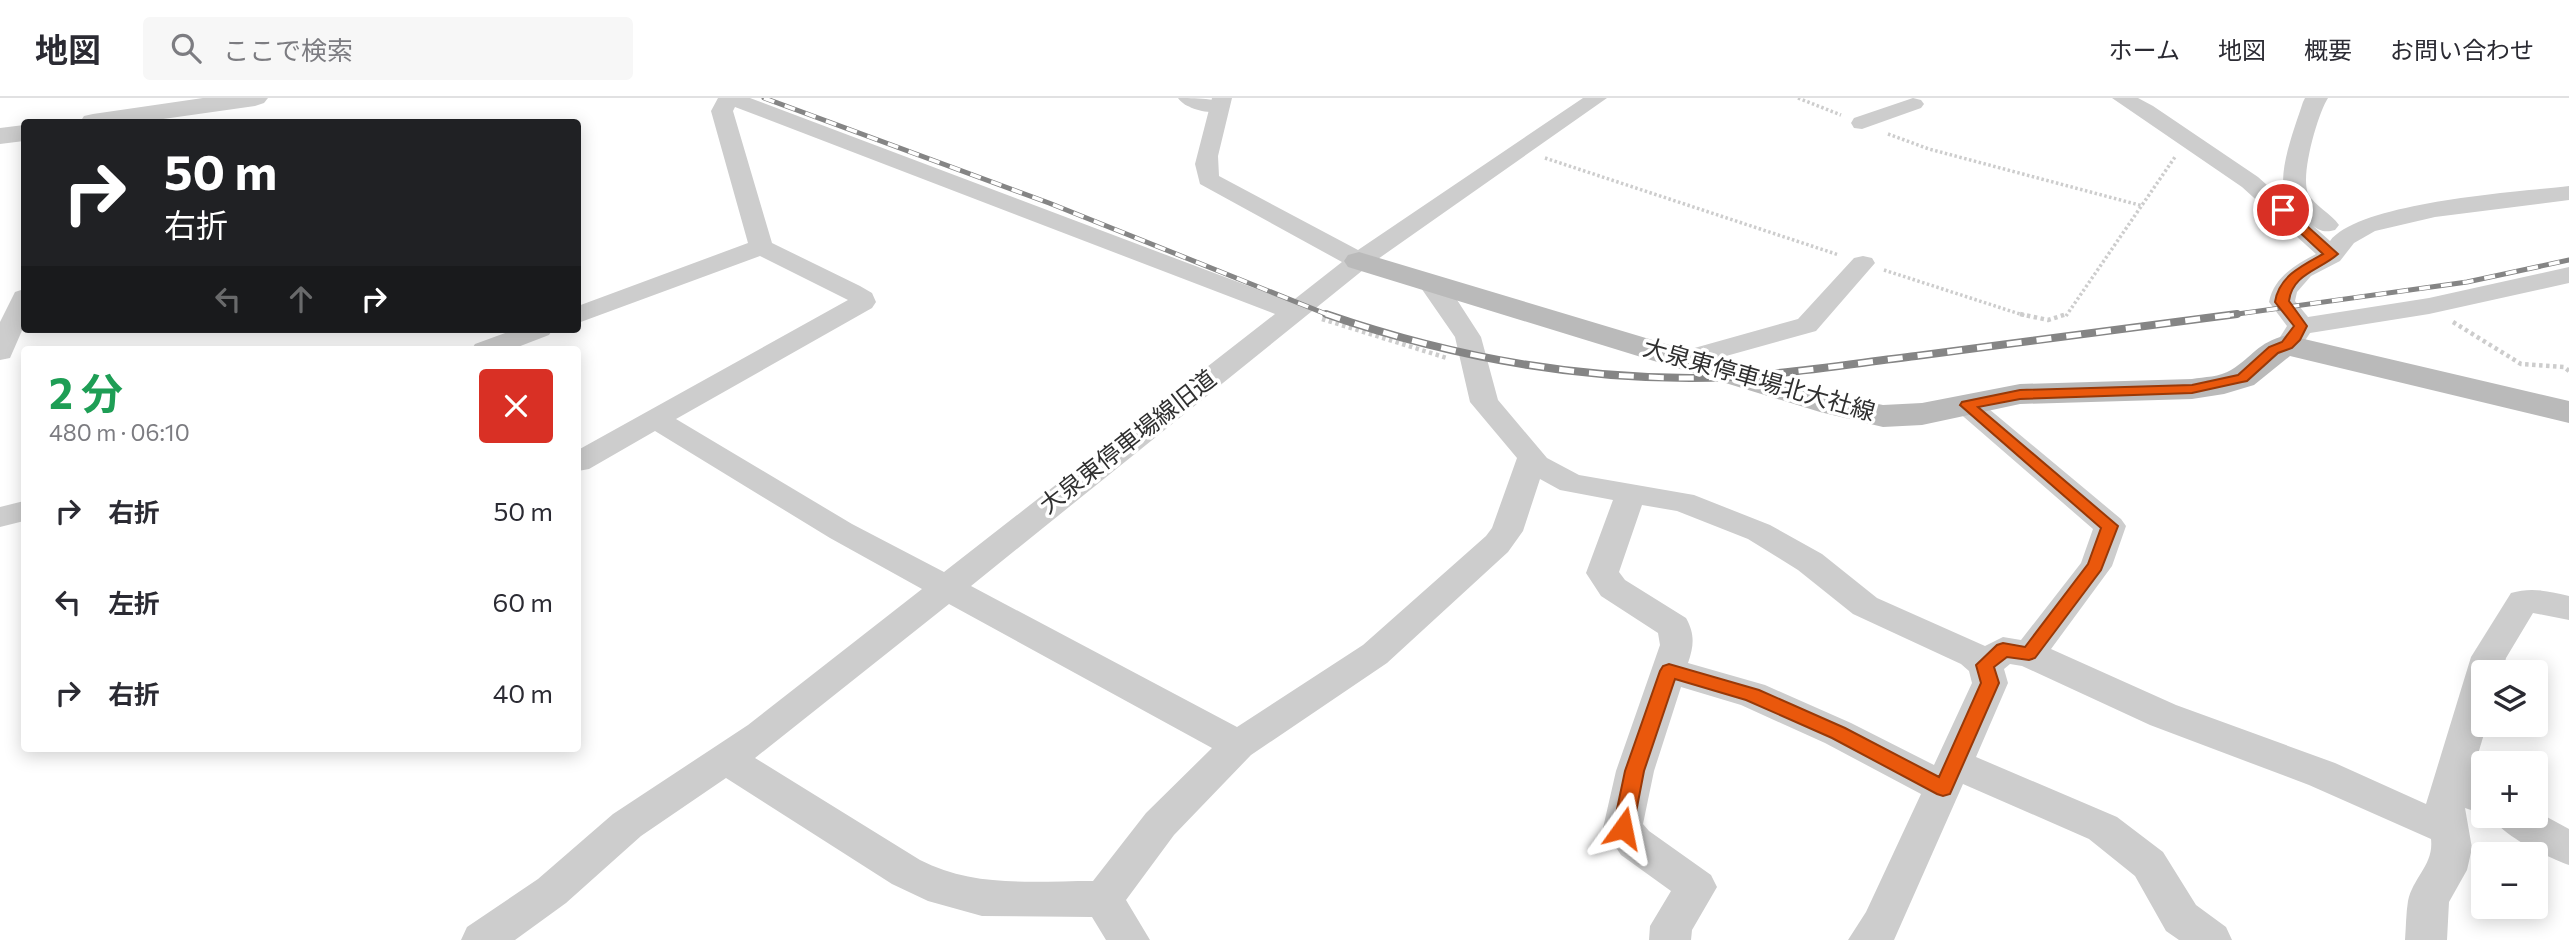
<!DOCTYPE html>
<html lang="ja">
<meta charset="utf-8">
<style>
:root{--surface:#fff;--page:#f7f7f7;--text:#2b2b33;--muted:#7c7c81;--line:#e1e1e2}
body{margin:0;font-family:Commissioner,"Noto Sans JP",sans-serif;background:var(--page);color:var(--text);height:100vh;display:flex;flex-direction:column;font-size:26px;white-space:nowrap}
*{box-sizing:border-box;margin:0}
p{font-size:23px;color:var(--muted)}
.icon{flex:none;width:38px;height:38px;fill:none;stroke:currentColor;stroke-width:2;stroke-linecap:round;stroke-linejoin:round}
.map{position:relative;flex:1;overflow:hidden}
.sheet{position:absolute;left:21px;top:248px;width:560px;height:406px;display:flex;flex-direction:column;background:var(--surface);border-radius:7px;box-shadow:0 4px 18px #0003}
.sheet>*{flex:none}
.guide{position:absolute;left:21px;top:21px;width:560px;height:214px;border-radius:7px;box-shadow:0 4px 18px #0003;background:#202124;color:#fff;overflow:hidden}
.buttons{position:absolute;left:2471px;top:562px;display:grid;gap:14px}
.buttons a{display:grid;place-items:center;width:77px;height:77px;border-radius:7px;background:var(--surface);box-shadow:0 4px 18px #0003;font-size:35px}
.pin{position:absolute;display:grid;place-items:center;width:60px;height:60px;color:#fff;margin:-30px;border:4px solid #fff;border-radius:50%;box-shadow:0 2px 7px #0007}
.me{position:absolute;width:77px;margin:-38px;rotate:12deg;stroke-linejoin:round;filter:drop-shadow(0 0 5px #0008)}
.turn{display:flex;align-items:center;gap:24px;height:147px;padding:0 28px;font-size:32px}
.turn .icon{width:91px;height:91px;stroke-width:2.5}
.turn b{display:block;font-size:49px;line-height:60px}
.lanes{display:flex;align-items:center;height:66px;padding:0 28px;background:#0003;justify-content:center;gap:35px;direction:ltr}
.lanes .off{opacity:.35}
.round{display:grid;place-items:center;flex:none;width:74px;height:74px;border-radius:7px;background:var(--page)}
.overview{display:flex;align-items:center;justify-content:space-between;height:119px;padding:0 28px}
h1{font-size:42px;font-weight:700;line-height:52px;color:#1e9e55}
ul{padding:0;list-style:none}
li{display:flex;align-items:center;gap:21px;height:91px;padding:0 28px}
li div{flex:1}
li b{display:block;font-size:26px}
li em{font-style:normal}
header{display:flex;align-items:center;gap:42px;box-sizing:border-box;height:98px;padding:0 35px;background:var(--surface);border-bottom:2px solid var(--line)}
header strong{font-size:33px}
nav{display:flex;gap:38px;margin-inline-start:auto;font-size:24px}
.search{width:490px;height:63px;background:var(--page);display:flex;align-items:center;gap:18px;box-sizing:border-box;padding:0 24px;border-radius:7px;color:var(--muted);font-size:26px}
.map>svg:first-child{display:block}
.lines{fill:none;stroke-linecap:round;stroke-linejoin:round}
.path-far1{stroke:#cdcdcd;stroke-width:3.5;stroke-dasharray:2.5 2.5;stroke-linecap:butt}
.path{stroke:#cdcdcd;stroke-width:4.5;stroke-dasharray:3.5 3.5;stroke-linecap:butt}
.minor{fill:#cdcdcd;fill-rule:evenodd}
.tertiary{fill:#cdcdcd;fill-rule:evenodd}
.secondary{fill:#bababa;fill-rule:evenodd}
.rail-far1-casing{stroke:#858585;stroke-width:5}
.rail-casing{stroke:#858585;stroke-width:8}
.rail-far1{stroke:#fff;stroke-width:3.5;stroke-dasharray:11;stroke-linecap:butt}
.rail{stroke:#fff;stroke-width:5;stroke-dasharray:15;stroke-linecap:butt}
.route{fill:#ea580c;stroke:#983908;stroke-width:2}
.labels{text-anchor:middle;stroke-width:7;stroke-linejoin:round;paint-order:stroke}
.street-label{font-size:24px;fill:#303030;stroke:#fff}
</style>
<header>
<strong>地図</strong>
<div class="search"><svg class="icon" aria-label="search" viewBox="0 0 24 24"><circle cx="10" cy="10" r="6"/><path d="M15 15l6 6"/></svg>ここで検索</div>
<nav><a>ホーム</a><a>地図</a><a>概要</a><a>お問い合わせ</a></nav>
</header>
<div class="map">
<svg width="2569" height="842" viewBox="0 0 2569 842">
<rect width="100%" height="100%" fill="#fff"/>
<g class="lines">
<g class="path-far1">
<path d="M 1798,0 L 1841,17"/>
<path d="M 1888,36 L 1929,51 L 2143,108"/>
<path d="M 1545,60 L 1839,157"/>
<path d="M 1884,172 L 2026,218"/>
<path d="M 2066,218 L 2175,59"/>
</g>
<g class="path">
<path d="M 2020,216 L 2048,222 L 2067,216"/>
<path d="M 1322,221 L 1447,260"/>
<path d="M 2453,224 L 2521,266 L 2564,269 L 2569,273"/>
</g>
<g class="minor">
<path d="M 718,0 L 750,0 L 1291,204 L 1342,164 L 1200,86 L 1195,66 L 1212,0 L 1232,0 L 1218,58 L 1219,78 L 1358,152 L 1583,0 L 1607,0 L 1368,168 L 971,488 L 1237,629 L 1363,547 L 1486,438 L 1492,430 L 1517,360 L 1470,304 L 1455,239 L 1419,187 L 1423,182 L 1432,179 L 1441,182 L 1450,191 L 1481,239 L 1498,302 L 1547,360 L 1579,377 L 1694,397 L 1770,427 L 1822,456 L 1877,500 L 1985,548 L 2003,539 L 2021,542 L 2081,465 L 2093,431 L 1957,313 L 1953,307 L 1957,301 L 1967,298 L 1977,301 L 2121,421 L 2126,428 L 2112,468 L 2051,551 L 2176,607 L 2335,665 L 2426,706 L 2471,559 L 2511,495 C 2531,489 2549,493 2569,498 L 2569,522 L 2533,515 L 2506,560 L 2503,574 L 2483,574 L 2483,626 L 2487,626 L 2472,676 L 2483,683 L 2483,716 L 2465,710 L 2472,750 L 2467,772 L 2449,804 L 2447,842 L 2405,842 C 2406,829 2406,815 2408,803 C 2413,779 2434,767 2431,741 L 2309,687 L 2150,627 L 2022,568 L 2010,566 L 2004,571 L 2008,585 L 1976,659 L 2117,719 L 2163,754 L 2196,807 L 2226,829 L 2232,842 L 2179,842 L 2166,833 L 2135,778 L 2089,741 L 1963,686 L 1894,842 L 1848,842 L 1866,814 L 1921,696 L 1825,645 L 1741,607 L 1681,589 L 1654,673 L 1643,726 L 1649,733 L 1711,777 L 1717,789 L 1692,832 L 1691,842 L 1649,842 L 1650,828 L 1671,793 L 1621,757 L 1603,730 L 1616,673 L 1660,547 L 1658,535 L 1601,498 L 1586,475 L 1613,402 L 1560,392 L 1540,381 L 1523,433 L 1508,454 L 1387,565 L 1251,657 L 1174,737 L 1126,802 L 1150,842 L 1106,842 L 1092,819 L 982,818 L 928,803 L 892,786 L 726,680 L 641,738 L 566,805 L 515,842 L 461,842 L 467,829 L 538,781 L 613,716 L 748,627 L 922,491 L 830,440 L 655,333 L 589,371 L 578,373 L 578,352 L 848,202 L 760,158 L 578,225 L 578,208 L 748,145 L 711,13 ZM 735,9 L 1275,216 L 944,474 L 852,426 L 676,321 L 872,210 L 876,204 L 872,195 L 860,188 L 772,145 L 733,13 ZM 1642,407 L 1677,413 L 1748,441 L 1798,472 L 1853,516 L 1961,566 L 1969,573 L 1972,585 L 1934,667 L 1851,625 L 1765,587 L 1688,565 C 1694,548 1695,536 1686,520 L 1625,482 L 1619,474 ZM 949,506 L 1212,650 L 1146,715 L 1093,783 C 1033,783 974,790 920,762 L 755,660 Z"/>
<path d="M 1913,0 L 1921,2 L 1924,6 L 1921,10 L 1862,31 L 1854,30 L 1851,25 L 1854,20 Z"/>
<path d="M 2112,0 L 2138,0 L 2153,8 L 2258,79 L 2303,119 C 2296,112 2287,102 2284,92 C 2279,69 2296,26 2303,4 L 2305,0 L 2328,0 C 2318,15 2300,77 2308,95 C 2315,109 2331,115 2339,127 L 2335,132 C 2325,135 2319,133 2311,126 L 2330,143 C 2360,104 2518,94 2569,88 L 2569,102 L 2435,119 L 2375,133 L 2354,145 L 2340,163 L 2311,178 L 2297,194 L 2295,203 L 2308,219 L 2429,200 L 2569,169 L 2569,185 L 2429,216 L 2310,235 L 2300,250 L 2290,252 L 2280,250 L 2277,244 L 2287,228 L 2269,204 C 2274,179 2295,167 2316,156 L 2242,89 Z"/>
<path d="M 1863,158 L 1872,160 L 1875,165 L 1816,233 L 1683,270 L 1673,268 L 1669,262 L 1673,256 L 1798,221 L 1854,160 Z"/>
<path d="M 24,191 L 24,228 L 10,260 L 0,262 L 0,224 L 15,194 Z"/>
<path d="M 516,231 L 553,231 L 549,237 L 510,252 L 471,252 L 475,246 Z"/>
<path d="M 24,403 L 24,423 L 0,429 L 0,409 Z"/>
<path d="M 2536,713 L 2569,731 L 2569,767 C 2547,759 2502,738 2491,718 L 2536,718 Z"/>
</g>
<g class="tertiary">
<path d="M 203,0 L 268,0 L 264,5 L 255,8 L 142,24 L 80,24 L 84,18 L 93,16 Z"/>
<path d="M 1178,0 C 1193,0 1220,0 1230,8 L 1226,13 C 1213,17 1186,12 1178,0 Z"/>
<path d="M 24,27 L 24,43 L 0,46 L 0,30 Z"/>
</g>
<path class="secondary" d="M 1359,154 L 1839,298 L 1883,307 L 1922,305 L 2020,286 L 2192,281 C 2204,279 2220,279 2231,272 C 2254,258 2256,245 2287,237 L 2569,303 L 2569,325 L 2290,258 L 2254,287 L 2224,296 L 2192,301 L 2020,306 L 1922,327 L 1883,329 L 1820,314 L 1348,169 L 1344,163 L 1348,157 Z"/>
<defs>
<g id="rail-far1">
<path d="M 764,0 L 1049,105 L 1331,218"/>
<path d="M 2223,218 L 2467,184 L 2569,162"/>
</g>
<path id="rail" d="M 1326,216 C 1442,256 1567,280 1690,280 C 1766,280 1841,267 1916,258 C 2023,244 2130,230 2237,216"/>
</defs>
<use href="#rail-far1" class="rail-far1-casing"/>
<use href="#rail" class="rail-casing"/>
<use href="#rail-far1" class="rail-far1"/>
<use href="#rail" class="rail"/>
</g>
<path class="route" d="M 2279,110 L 2287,110 L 2338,156 C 2320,172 2292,176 2289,203 L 2307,228 L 2300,242 L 2292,250 L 2278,255 L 2247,283 L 2242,284 L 2192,295 L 2020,301 L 1978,309 L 2118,428 L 2101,472 L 2035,560 L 2029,562 L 2007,559 L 1994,569 L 1999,585 L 1950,696 L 1943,698 L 1937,696 L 1832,640 L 1746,602 L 1675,581 L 1644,673 L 1633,730 L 1630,736 L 1623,739 L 1616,736 L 1613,730 L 1625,673 L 1660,573 L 1663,568 L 1669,566 L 1759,592 L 1845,630 L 1939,679 L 1981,585 L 1976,567 L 1997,547 L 2003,545 L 2025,549 L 2088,466 L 2101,430 L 1960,307 L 1962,304 L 2020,292 L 2192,287 L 2238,277 L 2269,249 L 2282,244 L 2294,228 L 2275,204 C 2279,178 2303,167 2323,156 L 2279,115 Z"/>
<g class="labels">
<g class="street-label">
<text transform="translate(1759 282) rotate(16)" y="8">大泉東停車場北大社線</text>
<text transform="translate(1128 344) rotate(-38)" y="8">大泉東停車場線旧道</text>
</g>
</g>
</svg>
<div class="buttons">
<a><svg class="icon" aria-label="layers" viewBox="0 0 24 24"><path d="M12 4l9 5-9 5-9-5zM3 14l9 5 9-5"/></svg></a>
<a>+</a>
<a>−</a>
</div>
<div class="pin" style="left:2283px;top:112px;background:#d93025"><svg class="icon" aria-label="arrive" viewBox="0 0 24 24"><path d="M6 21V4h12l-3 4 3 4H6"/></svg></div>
<svg class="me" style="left:1623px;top:730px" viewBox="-20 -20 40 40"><path d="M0-17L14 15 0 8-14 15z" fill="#ea580c" stroke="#fff" stroke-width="4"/></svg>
<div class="guide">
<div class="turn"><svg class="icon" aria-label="right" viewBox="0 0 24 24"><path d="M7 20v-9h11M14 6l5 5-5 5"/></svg><div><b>50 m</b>右折</div></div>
<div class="lanes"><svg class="icon off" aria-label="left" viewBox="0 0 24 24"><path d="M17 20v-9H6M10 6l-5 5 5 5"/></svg><svg class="icon off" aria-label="ahead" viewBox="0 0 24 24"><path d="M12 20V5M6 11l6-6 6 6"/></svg><svg class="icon" aria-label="right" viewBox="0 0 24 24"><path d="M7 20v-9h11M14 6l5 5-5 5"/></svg></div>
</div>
<section class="sheet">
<div class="overview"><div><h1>2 分</h1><p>480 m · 06:10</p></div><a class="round" style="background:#d93025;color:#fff"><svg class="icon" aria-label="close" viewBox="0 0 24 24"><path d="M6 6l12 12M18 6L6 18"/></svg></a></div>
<ul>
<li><svg class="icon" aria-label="right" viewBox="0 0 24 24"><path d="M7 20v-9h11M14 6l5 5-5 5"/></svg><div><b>右折</b></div><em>50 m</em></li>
<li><svg class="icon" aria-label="left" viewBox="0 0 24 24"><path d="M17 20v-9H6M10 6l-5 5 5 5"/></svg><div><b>左折</b></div><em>60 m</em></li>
<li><svg class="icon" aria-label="right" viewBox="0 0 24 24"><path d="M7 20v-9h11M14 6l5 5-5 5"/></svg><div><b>右折</b></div><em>40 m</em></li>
</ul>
</section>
</div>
